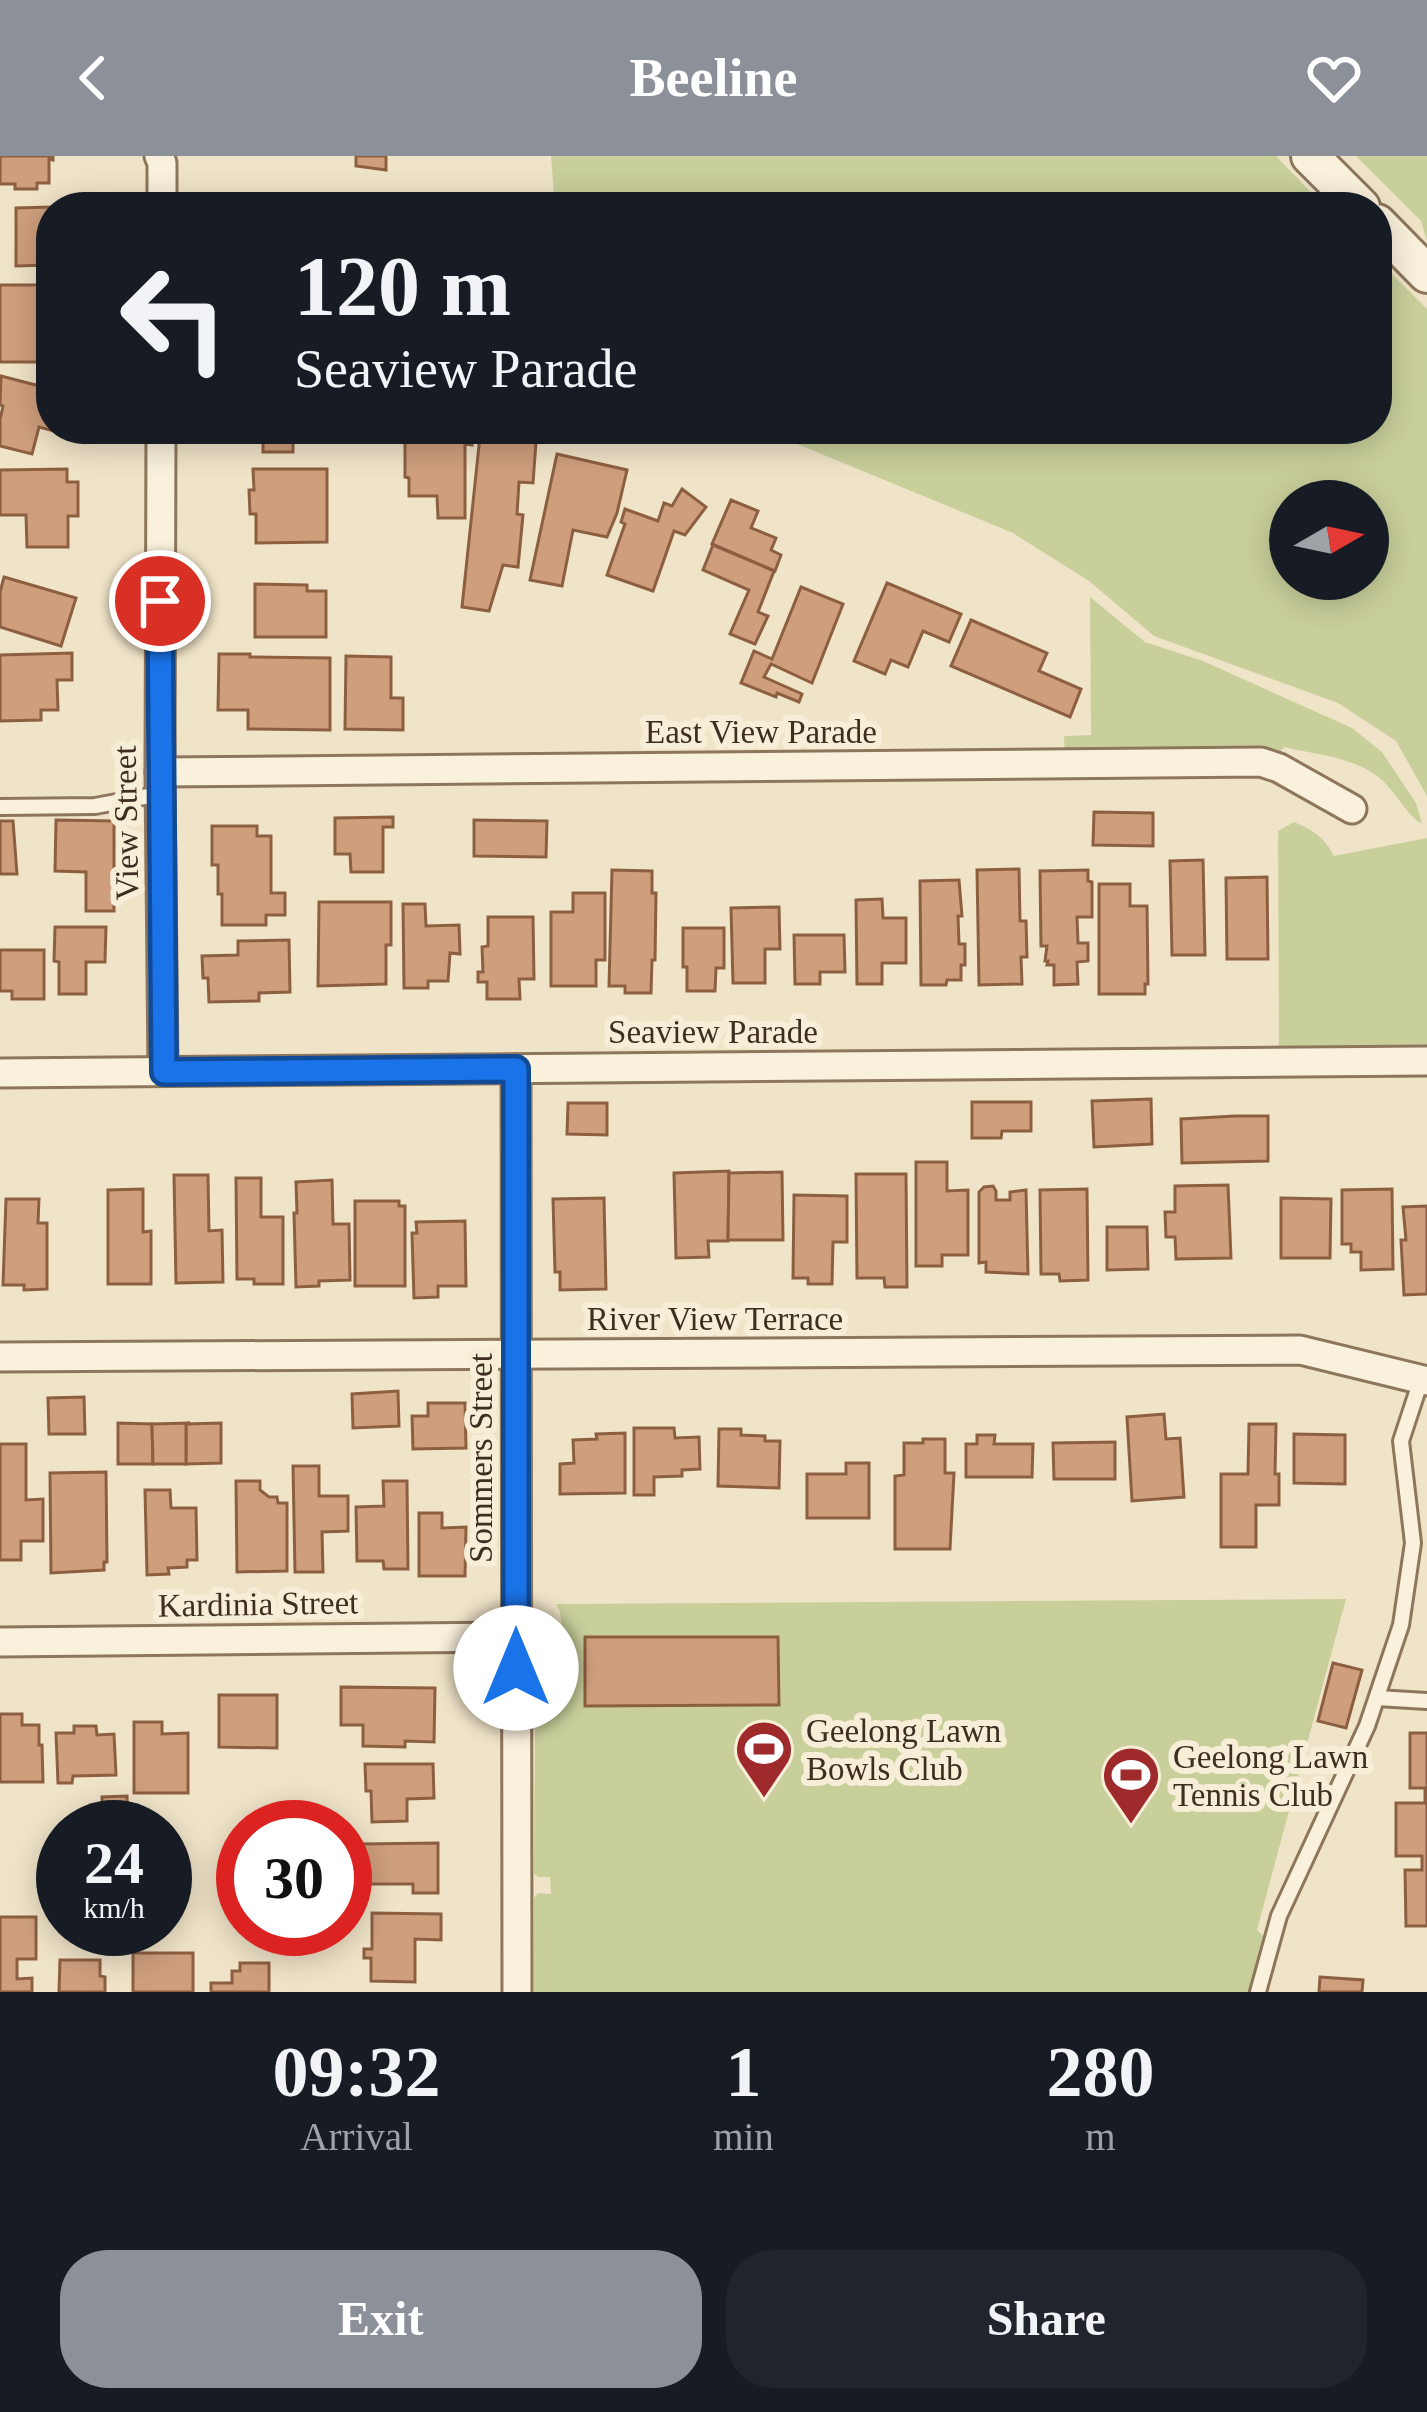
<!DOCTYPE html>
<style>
:root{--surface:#171b24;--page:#20242c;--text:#f1f3f6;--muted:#9ea1a6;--accent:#8c9099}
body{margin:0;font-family:"Times New Roman",serif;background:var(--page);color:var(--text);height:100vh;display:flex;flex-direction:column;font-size:45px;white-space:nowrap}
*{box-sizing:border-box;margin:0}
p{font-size:39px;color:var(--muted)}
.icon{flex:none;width:66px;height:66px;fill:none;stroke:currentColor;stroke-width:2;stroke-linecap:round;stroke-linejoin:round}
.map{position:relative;height:1836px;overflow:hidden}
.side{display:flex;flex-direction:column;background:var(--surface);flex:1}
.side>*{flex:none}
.top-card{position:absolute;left:36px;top:36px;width:1356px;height:252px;border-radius:48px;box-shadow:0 6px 30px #0003;background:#171b24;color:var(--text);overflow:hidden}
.needle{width:78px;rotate:81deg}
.controls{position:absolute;left:1269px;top:324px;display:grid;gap:24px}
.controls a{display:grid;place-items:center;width:120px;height:120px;border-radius:50%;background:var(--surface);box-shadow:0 6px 30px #0003;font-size:60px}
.speed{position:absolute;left:36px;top:1644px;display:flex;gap:24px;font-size:60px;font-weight:700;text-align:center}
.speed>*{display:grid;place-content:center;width:156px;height:156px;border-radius:50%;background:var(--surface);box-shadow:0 6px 30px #0003;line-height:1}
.speed small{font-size:30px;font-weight:400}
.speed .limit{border:18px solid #d22;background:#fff;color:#111}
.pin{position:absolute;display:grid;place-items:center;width:102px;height:102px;color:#fff;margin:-51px;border:6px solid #fff;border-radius:50%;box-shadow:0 3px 12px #0007}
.me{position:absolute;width:132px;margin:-66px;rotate:0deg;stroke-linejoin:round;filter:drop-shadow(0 0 9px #0008)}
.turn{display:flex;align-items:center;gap:42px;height:252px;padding:0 60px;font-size:54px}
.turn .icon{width:156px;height:156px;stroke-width:2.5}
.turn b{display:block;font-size:84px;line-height:102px}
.eta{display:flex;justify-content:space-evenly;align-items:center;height:204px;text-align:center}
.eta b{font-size:72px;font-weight:800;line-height:84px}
.cta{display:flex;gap:24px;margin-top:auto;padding:24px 60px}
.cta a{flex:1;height:138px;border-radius:48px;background:var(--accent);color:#fff;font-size:48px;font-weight:800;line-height:138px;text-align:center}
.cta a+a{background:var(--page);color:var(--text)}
header{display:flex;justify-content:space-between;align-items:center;height:156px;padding:0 60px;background:var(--accent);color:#fff;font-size:54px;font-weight:800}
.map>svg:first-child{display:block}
.green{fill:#c9cf9b;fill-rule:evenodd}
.building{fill:#cf9f7d;stroke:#8d5f41;stroke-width:3}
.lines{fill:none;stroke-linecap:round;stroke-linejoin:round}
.service-casing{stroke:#8d765c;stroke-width:20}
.minor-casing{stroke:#8d765c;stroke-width:33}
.tertiary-casing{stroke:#8d765c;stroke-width:42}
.service{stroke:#faf1dc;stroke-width:14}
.minor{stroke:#faf1dc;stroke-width:27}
.tertiary{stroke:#faf1dc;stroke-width:36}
.route-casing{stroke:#114b97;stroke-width:30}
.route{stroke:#1a73e8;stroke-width:21}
.labels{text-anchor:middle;stroke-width:12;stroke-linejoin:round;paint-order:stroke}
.street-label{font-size:33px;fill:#3d2e20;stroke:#f7eed8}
.poi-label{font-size:33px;fill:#3d2e20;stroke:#f7eed8;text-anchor:start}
</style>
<header><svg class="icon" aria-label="back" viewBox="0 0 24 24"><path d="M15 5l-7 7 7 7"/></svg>Beeline<svg class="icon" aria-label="heart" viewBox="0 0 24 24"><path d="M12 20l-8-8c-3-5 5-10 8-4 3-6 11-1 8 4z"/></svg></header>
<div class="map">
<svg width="1427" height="1836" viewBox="0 0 1427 1836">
<rect width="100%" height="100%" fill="#f0e4c8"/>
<g class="green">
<path d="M 551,0 L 1276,0 L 1325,51 L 517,51 L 554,39 Z"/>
<path d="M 1356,0 L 1427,0 L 1427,85 L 1421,65 Z"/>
<path d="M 1377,103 L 1427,153 L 1427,640 L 1396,585 L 1338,547 L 1154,480 L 1089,425 L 1013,377 L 761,273 L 1377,273 ZM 1290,345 L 1368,345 L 1368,423 L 1290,423 Z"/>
<path d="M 1090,441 L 1145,486 L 1203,505 L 1352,572 L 1382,596 L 1416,647 L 1422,668 C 1406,658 1398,640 1384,626 C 1358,601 1318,599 1284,591 L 1277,600 L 1065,600 L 1064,580 L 1091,579 Z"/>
<path d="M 1294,666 C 1313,674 1325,682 1334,700 L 1427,682 L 1427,889 L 1414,889 L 1392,899 L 1347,898 L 1329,892 L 1279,893 L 1278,675 Z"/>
<path d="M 1346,1443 L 1257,1774 L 1265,1782 L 1252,1836 L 534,1836 L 534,1742 L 538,1737 L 551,1738 L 550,1721 L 538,1721 L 534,1718 L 535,1546 L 564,1546 L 565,1542 L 535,1541 L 534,1484 L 564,1483 L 560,1456 L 556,1448 Z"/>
</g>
<g class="building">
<path d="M 0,0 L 53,0 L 53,4 L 49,3 L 49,27 L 37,27 L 37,33 L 15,33 L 15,28 L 0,28 Z"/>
<path d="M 356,0 L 386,0 L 386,14 L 356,10 Z"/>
<path d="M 51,51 L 51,109 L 16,110 L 16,52 Z"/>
<path d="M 0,129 L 51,129 L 51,196 L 38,196 L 38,206 L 0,206 Z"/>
<path d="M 1,220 L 51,233 L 51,273 L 75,273 L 73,280 L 39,271 L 32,298 L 0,290 L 0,264 L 3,250 L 0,249 Z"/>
<rect x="263" y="273" width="30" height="23"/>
<path d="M 405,273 L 472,273 L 472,289 L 465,288 L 465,362 L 438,362 L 437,340 L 409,340 L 409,322 L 405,321 Z"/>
<path d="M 485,273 L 515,273 L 514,284 L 536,286 L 533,327 L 519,326 L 517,358 L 523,359 L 518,411 L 503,409 L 489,455 L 462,451 L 480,280 L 484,280 Z"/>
<path d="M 557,298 L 627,314 L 617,357 L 607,381 L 573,374 L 562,430 L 530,424 Z"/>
<path d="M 67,313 L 67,326 L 78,326 L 78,360 L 68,360 L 68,391 L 27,391 L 26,359 L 0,359 L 0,314 Z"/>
<path d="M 253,313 L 327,313 L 327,386 L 256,387 L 256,358 L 250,358 L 249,334 L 254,334 Z"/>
<path d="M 682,333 L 706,351 L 685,379 L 674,375 L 653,435 L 607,419 L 625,368 L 621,366 L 625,353 L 658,365 L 664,347 L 672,350 Z"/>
<path d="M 731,344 L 758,355 L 751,372 L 776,382 L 771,394 L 781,399 L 775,415 L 712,388 Z"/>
<path d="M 713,389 L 774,415 L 758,456 L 768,460 L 755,488 L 730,478 L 749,434 L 703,414 Z"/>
<path d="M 4,421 L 76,442 L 61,490 L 0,471 L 0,436 Z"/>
<path d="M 887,427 L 961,458 L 949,486 L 923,475 L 908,511 L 891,504 L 885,518 L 854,505 Z"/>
<path d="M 255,428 L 307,429 L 307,435 L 326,435 L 326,481 L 255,481 Z"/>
<path d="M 801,431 L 843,448 L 812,527 L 771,508 L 764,521 L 802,538 L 799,546 L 777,537 L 776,541 L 741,527 L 754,495 L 772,503 Z"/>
<path d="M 971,464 L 1047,497 L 1039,515 L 1081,533 L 1070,561 L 951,510 Z"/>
<path d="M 72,497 L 72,524 L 57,524 L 58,554 L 41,554 L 41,564 L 0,565 L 0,499 Z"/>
<path d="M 219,498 L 250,498 L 250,501 L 330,502 L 330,574 L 248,573 L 248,554 L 218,554 Z"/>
<path d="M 346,500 L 391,501 L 391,542 L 403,542 L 403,574 L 345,573 Z"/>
<path d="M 1094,656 L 1153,657 L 1153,690 L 1093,689 Z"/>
<path d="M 393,661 L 393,671 L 383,671 L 383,716 L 351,716 L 350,698 L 335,698 L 335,662 Z"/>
<path d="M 56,664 L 114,665 L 114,755 L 86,755 L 86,716 L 55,715 Z"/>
<path d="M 474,664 L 547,665 L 546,701 L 474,700 Z"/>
<path d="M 0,665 L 13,665 L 17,718 L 0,718 Z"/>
<path d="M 212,670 L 257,670 L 257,680 L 271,680 L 271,737 L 285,737 L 285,759 L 266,759 L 266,769 L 222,769 L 222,738 L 218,738 L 218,709 L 212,709 Z"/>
<path d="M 1203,704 L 1205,799 L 1172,799 L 1170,705 Z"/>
<path d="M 1019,713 L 1020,765 L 1026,765 L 1027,801 L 1021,801 L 1022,828 L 979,829 L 977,714 Z"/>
<path d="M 612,714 L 652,715 L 652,737 L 656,737 L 655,804 L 652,804 L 651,837 L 625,837 L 625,830 L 609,830 Z"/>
<path d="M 1088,714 L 1088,725 L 1092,726 L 1092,761 L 1077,761 L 1078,787 L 1088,787 L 1088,805 L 1077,806 L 1078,828 L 1054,829 L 1054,809 L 1047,809 L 1048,805 L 1045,805 L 1047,790 L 1041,790 L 1040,715 Z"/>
<path d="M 1267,721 L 1268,803 L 1227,803 L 1226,722 Z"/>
<path d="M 959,724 L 962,760 L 958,760 L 959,788 L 965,788 L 965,809 L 961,809 L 961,824 L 947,824 L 946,829 L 921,829 L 920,725 Z"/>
<path d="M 1099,728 L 1130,728 L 1130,750 L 1147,750 L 1148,828 L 1145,828 L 1145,838 L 1099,838 Z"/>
<path d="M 573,737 L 605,737 L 605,804 L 596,804 L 596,830 L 551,830 L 551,756 L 573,756 Z"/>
<path d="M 882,743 L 883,762 L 906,762 L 906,807 L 882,807 L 882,828 L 857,828 L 856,744 Z"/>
<path d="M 319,746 L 391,746 L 391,789 L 386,789 L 386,828 L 318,830 Z"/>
<path d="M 403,748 L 425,748 L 426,770 L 459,769 L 460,798 L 450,797 L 448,825 L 428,825 L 428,832 L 404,832 Z"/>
<path d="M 779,751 L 780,793 L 765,793 L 765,827 L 733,827 L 731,752 Z"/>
<path d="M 488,761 L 533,761 L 534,823 L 519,823 L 520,843 L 487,843 L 487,826 L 478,826 L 478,816 L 483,816 L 482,791 L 488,790 Z"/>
<path d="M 55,771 L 106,771 L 105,806 L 86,806 L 86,838 L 59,838 L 59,806 L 54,805 Z"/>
<path d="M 683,772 L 724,772 L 724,812 L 716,812 L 715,835 L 687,835 L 687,811 L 683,811 Z"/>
<path d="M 794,779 L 844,779 L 845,816 L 820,816 L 820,828 L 795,828 Z"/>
<path d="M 289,784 L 290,836 L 259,837 L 259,845 L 209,846 L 208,822 L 203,822 L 202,800 L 238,799 L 238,785 Z"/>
<path d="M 0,794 L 44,794 L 44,843 L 12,843 L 12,835 L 0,835 Z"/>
<path d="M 1151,943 L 1152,988 L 1094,991 L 1092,945 Z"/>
<path d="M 972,946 L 1031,946 L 1031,975 L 1002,975 L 1001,982 L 972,982 Z"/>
<path d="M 568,947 L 607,947 L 607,979 L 567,978 Z"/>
<path d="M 1235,960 L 1268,960 L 1268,1005 L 1182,1007 L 1181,963 Z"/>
<path d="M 916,1006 L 947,1006 L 947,1035 L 968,1034 L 968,1099 L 942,1099 L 942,1110 L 916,1110 Z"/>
<path d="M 729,1015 L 728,1085 L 708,1085 L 709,1101 L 676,1102 L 674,1017 Z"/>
<path d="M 782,1016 L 783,1084 L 728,1084 L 729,1017 Z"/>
<path d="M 856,1018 L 906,1018 L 907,1131 L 885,1131 L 884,1122 L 857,1122 Z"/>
<path d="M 174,1019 L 208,1019 L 209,1075 L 222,1074 L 223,1126 L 176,1127 Z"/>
<path d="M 236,1022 L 261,1022 L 261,1061 L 283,1061 L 283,1128 L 254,1128 L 254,1123 L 237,1123 Z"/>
<path d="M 332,1024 L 333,1068 L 349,1068 L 350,1124 L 319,1125 L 319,1130 L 296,1131 L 294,1057 L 297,1057 L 296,1026 Z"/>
<path d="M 1228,1029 L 1231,1102 L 1176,1103 L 1175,1081 L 1166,1081 L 1165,1056 L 1175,1056 L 1175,1030 Z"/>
<path d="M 993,1030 L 996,1035 L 996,1044 L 1010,1044 L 1010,1036 L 1026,1034 L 1028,1118 L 986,1116 L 986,1106 L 979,1107 L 979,1036 L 984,1031 Z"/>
<path d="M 143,1033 L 143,1076 L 151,1075 L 151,1128 L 108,1128 L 108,1034 Z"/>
<path d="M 1087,1033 L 1088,1124 L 1060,1125 L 1059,1118 L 1041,1118 L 1040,1034 Z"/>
<path d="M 1392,1033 L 1393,1113 L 1361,1114 L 1361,1096 L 1351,1096 L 1351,1088 L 1342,1088 L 1342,1034 Z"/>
<path d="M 794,1039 L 847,1040 L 847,1086 L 833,1086 L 832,1128 L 808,1128 L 808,1122 L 793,1122 Z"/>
<path d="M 604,1042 L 606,1133 L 560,1134 L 560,1116 L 555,1116 L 553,1043 Z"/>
<path d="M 1281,1042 L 1331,1043 L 1330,1102 L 1281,1102 Z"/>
<path d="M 6,1043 L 39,1043 L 38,1067 L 47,1067 L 47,1133 L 24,1134 L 24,1129 L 3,1129 Z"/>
<path d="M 355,1045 L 399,1045 L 399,1050 L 405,1050 L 405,1130 L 355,1130 Z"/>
<path d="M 1427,1050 L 1427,1138 L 1404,1139 L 1401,1084 L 1406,1084 L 1403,1051 Z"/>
<path d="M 465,1065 L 466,1130 L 438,1130 L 438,1141 L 414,1142 L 412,1077 L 417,1077 L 416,1066 Z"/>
<path d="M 1107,1071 L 1147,1071 L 1148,1113 L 1107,1114 Z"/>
<path d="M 398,1235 L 399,1270 L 353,1272 L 352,1238 Z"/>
<path d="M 84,1241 L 85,1278 L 49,1278 L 48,1242 Z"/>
<path d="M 428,1247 L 465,1247 L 466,1292 L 413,1293 L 412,1260 L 428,1260 Z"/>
<path d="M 1164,1258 L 1166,1283 L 1180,1282 L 1184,1341 L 1132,1345 L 1127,1261 Z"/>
<path d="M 118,1267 L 152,1268 L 153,1308 L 118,1308 Z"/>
<path d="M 221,1267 L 221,1307 L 186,1308 L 186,1268 Z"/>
<path d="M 152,1268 L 190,1267 L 186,1268 L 186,1308 L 153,1308 Z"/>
<path d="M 1249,1268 L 1276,1268 L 1275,1318 L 1279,1318 L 1279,1349 L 1256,1349 L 1256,1391 L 1221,1391 L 1221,1318 L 1248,1318 Z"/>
<path d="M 634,1272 L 674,1272 L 675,1282 L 699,1281 L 700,1313 L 682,1314 L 682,1320 L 654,1321 L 654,1339 L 634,1339 Z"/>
<path d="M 719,1273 L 741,1273 L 741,1279 L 765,1280 L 765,1285 L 780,1285 L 779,1332 L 718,1330 Z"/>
<path d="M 625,1277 L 625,1337 L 560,1338 L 560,1308 L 574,1307 L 573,1284 L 597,1283 L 596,1278 Z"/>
<path d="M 1294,1278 L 1345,1279 L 1345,1328 L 1294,1327 Z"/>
<path d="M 977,1279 L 995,1279 L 994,1288 L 1033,1288 L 1032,1321 L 966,1321 L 966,1288 L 977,1288 Z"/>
<path d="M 923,1283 L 945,1283 L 945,1317 L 954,1317 L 950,1393 L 895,1393 L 895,1320 L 904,1319 L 904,1287 L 923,1287 Z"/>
<path d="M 1115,1286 L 1115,1323 L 1054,1323 L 1053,1287 Z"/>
<path d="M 0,1288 L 26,1288 L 26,1344 L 43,1343 L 43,1385 L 21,1385 L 21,1404 L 0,1404 Z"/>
<path d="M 846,1307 L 869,1307 L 869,1362 L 807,1362 L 807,1318 L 846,1318 Z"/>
<path d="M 293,1310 L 319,1310 L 319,1340 L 348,1340 L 348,1375 L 322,1376 L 323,1416 L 295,1416 Z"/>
<path d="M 106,1316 L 107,1406 L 104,1406 L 104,1414 L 51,1417 L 50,1317 Z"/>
<path d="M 236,1325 L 260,1325 L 260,1334 L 269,1341 L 277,1341 L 278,1347 L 287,1347 L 287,1415 L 237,1416 Z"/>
<path d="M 383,1325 L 407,1325 L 408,1413 L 384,1413 L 383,1405 L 357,1405 L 356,1351 L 384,1350 Z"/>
<path d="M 145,1334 L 170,1334 L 171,1352 L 196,1352 L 197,1404 L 187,1404 L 187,1411 L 168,1412 L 169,1418 L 147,1419 Z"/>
<path d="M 419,1357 L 442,1357 L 442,1372 L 466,1371 L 465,1420 L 419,1420 Z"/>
<path d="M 585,1481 L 778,1481 L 779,1549 L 585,1550 Z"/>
<path d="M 1333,1507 L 1362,1514 L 1346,1572 L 1318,1565 Z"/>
<path d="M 341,1531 L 435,1532 L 434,1586 L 405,1585 L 405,1591 L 363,1590 L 363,1569 L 341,1569 Z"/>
<path d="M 219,1539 L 277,1539 L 277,1592 L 219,1591 Z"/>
<path d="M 0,1558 L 22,1558 L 22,1569 L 39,1569 L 39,1589 L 42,1589 L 43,1626 L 0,1626 Z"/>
<path d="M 134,1566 L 162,1566 L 162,1578 L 188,1577 L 188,1637 L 134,1637 Z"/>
<path d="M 74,1570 L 96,1570 L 97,1579 L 114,1578 L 116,1619 L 73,1620 L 72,1627 L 58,1627 L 56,1577 L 74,1577 Z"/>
<path d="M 1410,1577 L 1427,1577 L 1427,1770 L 1406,1770 L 1405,1714 L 1422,1714 L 1422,1700 L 1396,1700 L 1396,1647 L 1425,1647 L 1425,1632 L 1410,1632 Z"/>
<path d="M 365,1608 L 433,1608 L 434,1642 L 407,1643 L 407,1665 L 372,1666 L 371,1635 L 366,1635 Z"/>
<path d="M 127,1640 L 128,1671 L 103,1671 L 102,1641 Z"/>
<path d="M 438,1687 L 438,1737 L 413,1737 L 413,1728 L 361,1728 L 361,1688 Z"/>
<rect x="230" y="1729" width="13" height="29"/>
<path d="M 372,1757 L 441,1758 L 441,1784 L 415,1783 L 415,1826 L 371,1825 L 371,1802 L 364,1802 L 364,1793 L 372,1793 Z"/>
<path d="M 0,1761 L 36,1761 L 36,1803 L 17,1803 L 17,1823 L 32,1822 L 32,1836 L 0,1836 Z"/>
<rect x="133" y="1797" width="60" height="39"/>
<path d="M 60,1804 L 100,1804 L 100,1820 L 105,1821 L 105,1836 L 59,1836 Z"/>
<path d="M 240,1807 L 269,1807 L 269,1836 L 211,1836 L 211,1827 L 232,1827 L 232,1815 L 240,1815 Z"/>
<path d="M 1320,1821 L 1363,1824 L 1362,1836 L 1319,1836 Z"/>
</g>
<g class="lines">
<defs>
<g id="service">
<path d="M 0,651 L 95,650 L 160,638"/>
<path d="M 1377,1542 L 1427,1545"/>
<path d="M 1258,1836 L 1279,1760 L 1367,1570 L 1401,1469 L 1413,1387 L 1401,1285 L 1421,1224"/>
</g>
<g id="minor">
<path d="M 159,0 L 162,7 L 162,51"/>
<path d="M 161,273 L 160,616 L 163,915"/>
<path d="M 160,616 L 1261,606 L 1279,612 L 1352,653"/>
<path d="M 516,913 L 517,1836"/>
<path d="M 0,917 L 1427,905"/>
<path d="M 0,1201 L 1300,1194 L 1427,1225"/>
<path d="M 0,1486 L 516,1481"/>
</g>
<g id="tertiary">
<path d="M 1310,0 L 1361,51"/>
<path d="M 1377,67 L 1427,118"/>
</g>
</defs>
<use href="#service" class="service-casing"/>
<use href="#minor" class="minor-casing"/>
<use href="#tertiary" class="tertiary-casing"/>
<use href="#service" class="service"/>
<use href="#minor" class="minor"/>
<use href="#tertiary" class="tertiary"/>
</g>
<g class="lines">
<defs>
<path id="route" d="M 160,445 L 164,916 L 516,913 L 516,1512"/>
</defs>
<use href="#route" class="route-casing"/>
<use href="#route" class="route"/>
</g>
<defs>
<symbol id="stadium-pin" viewBox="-11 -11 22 30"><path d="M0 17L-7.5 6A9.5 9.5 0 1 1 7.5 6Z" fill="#9e2a2b" stroke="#f7eed8"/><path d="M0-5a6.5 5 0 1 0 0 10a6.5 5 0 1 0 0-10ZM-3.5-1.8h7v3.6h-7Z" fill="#fff"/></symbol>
</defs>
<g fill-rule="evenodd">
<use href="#stadium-pin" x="731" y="1560" width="66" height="90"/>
<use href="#stadium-pin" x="1098" y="1586" width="66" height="90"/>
</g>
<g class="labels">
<g class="street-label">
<text x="761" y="587">East View Parade</text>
<text transform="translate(125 667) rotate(-91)" y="12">View Street</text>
<text x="713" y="887">Seaview Parade</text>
<text x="715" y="1174">River View Terrace</text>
<text transform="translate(480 1302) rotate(-90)" y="12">Sommers Street</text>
<text transform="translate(258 1447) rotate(-1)" y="12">Kardinia Street</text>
</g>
<g class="poi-label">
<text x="806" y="1586">Geelong Lawn<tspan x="806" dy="38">Bowls Club</tspan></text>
<text x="1173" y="1612">Geelong Lawn<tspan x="1173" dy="38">Tennis Club</tspan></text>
</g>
</g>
</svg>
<div class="controls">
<a><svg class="needle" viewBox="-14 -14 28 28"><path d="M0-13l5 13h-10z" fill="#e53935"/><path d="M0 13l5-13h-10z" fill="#9ea1a6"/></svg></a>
</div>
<div class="speed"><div>24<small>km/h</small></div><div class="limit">30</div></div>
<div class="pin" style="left:160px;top:445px;background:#d93025"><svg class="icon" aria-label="arrive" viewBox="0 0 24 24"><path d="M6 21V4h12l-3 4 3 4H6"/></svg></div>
<svg class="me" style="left:516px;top:1512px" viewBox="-20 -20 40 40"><circle r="19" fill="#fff"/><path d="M0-13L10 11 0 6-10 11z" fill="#1a73e8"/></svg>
<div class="top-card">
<div class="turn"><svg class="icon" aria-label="left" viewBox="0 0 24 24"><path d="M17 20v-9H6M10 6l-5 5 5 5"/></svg><div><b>120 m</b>Seaview Parade</div></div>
</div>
</div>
<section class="side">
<div class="eta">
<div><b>09:32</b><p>Arrival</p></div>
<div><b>1</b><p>min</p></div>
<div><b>280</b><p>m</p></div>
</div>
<div class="cta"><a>Exit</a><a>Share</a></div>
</section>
